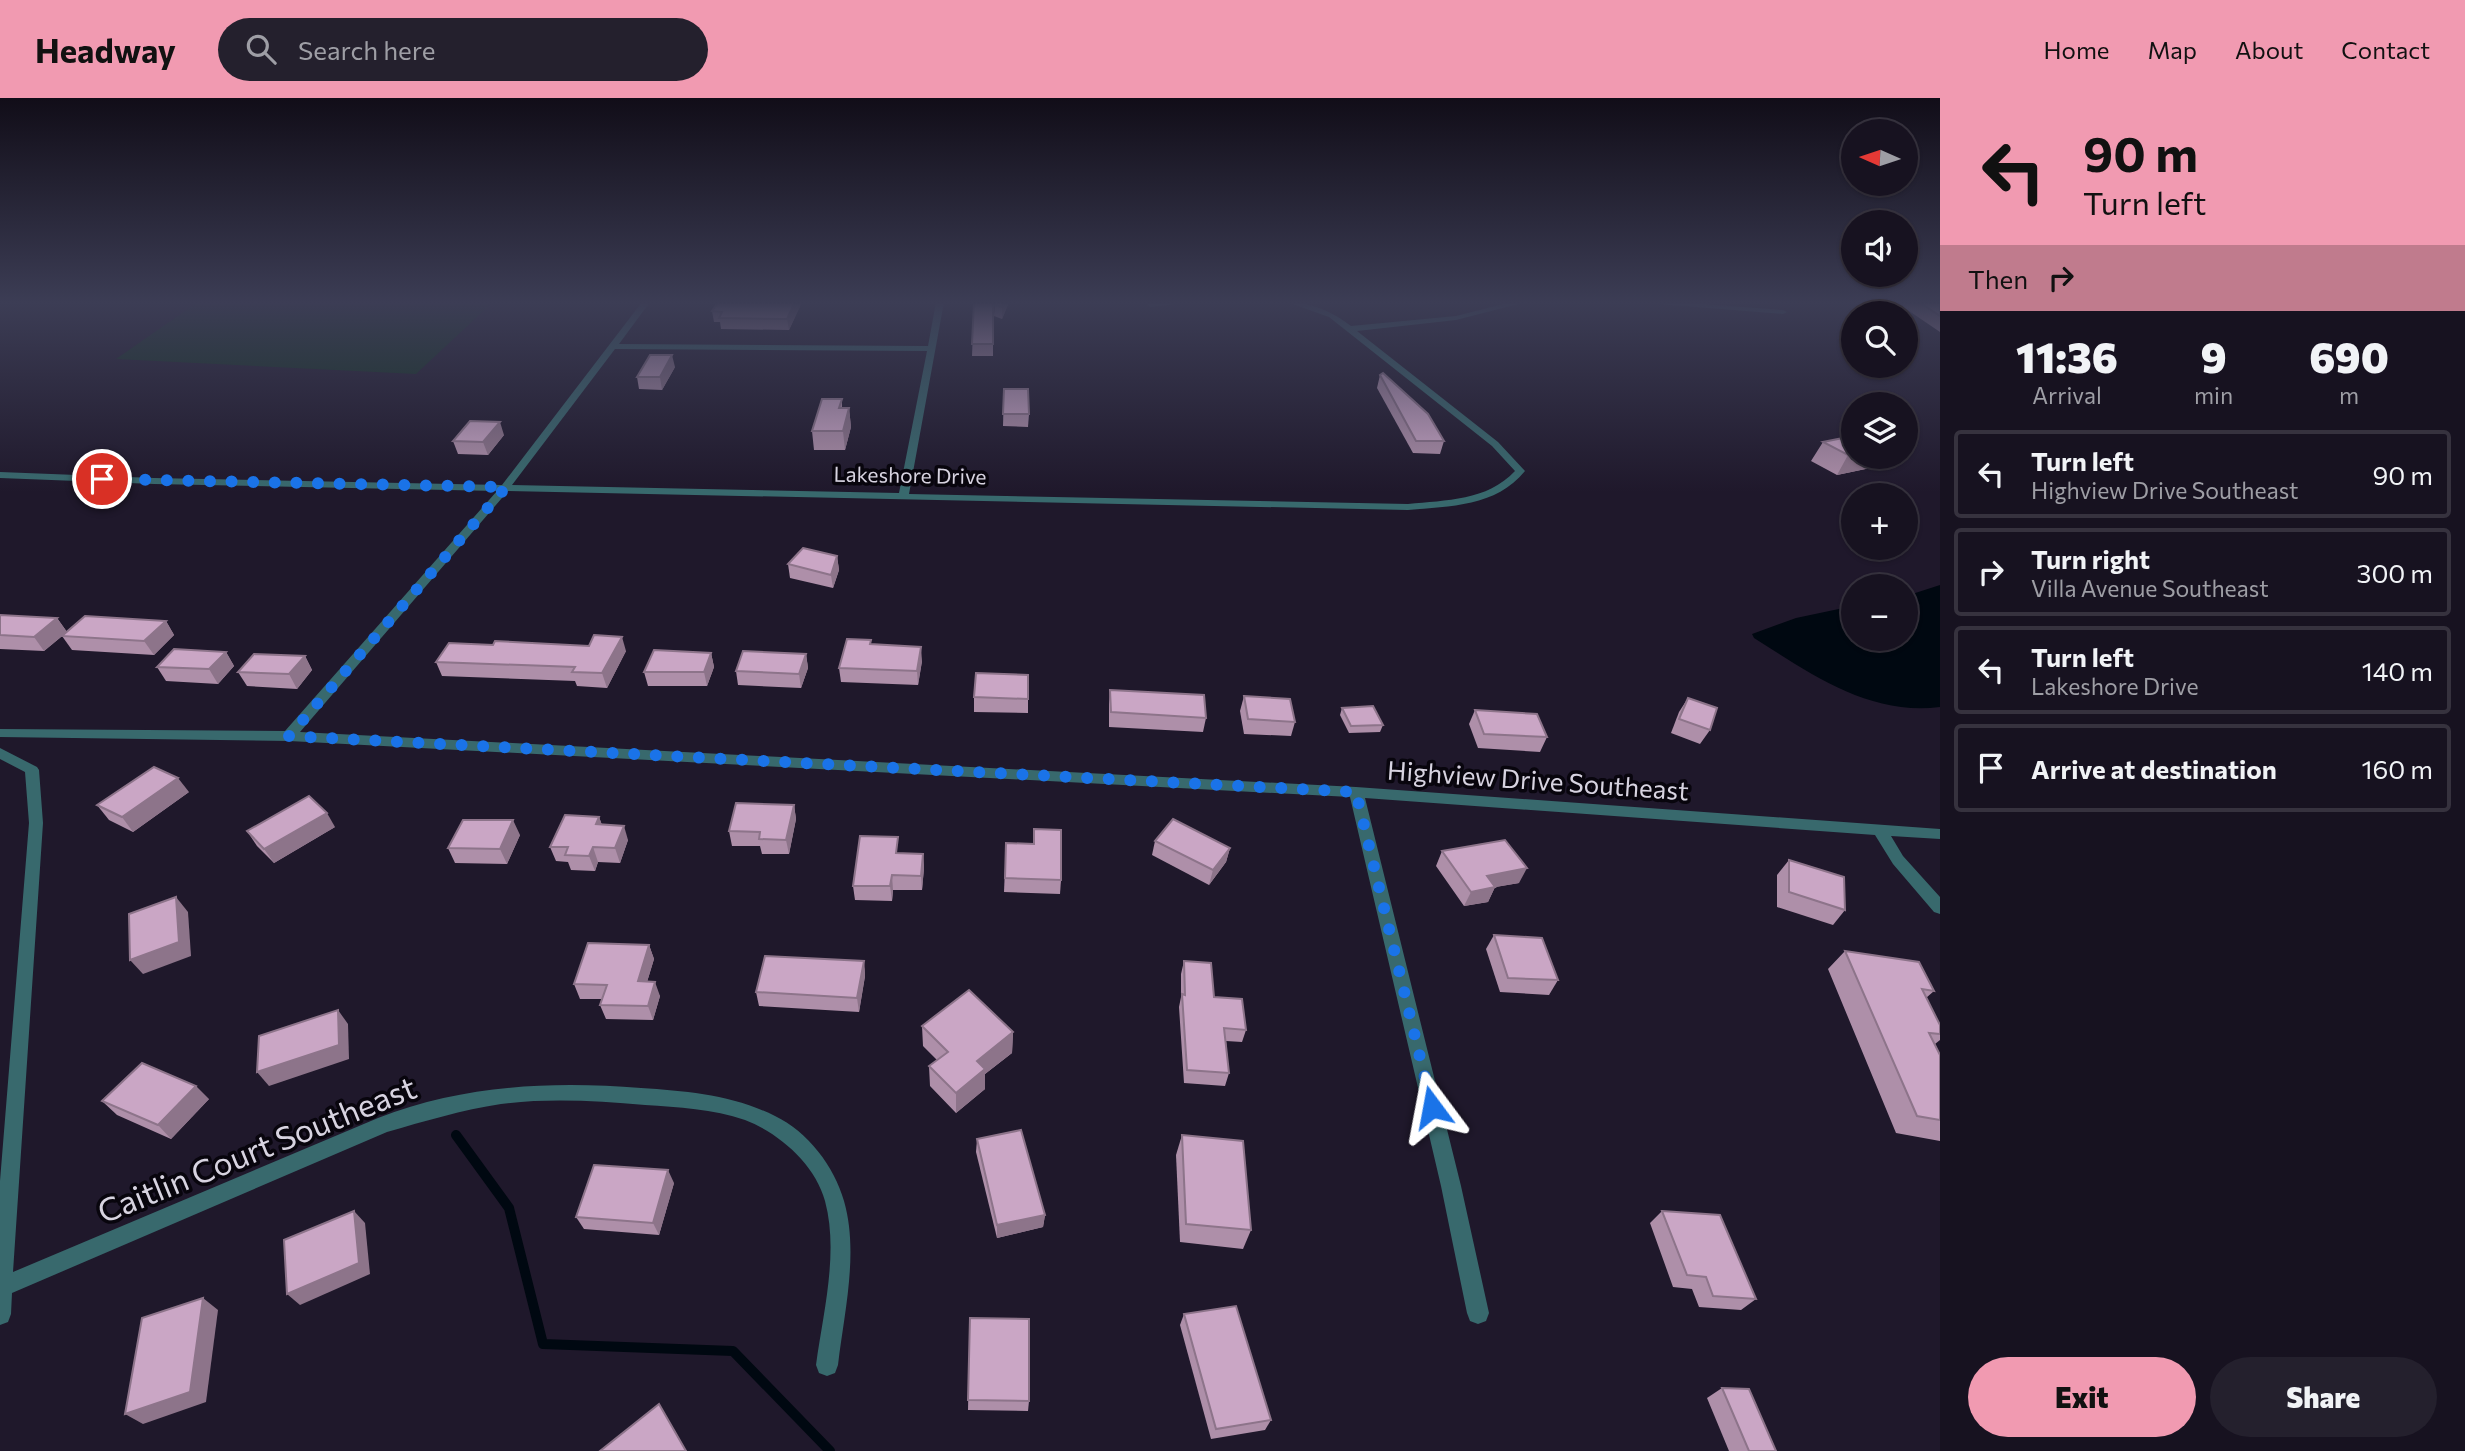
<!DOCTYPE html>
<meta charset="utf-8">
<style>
:root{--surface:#171220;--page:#24202d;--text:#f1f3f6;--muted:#9e9ea5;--line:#36323e;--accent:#f19ab1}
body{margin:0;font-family:Commissioner,sans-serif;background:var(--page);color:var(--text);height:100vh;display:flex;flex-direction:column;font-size:26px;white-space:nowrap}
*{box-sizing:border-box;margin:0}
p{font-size:23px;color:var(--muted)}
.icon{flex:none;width:38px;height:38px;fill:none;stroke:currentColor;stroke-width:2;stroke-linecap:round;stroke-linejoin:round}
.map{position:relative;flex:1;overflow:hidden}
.details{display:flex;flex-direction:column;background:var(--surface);width:525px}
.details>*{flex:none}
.hud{background:#f19ab1;color:#111;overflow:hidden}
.needle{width:46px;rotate:273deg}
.fabs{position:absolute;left:1841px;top:21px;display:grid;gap:14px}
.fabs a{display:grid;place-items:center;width:77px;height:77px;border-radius:50%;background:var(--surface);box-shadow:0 2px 5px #0004,0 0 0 2px var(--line);font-size:35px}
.pin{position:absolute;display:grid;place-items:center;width:60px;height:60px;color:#fff;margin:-30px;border:4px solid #fff;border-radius:50%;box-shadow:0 2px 7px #0007}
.me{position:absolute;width:77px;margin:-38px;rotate:347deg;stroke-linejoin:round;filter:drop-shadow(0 0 5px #0008)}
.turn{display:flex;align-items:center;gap:24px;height:147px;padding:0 28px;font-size:32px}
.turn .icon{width:91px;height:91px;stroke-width:2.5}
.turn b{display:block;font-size:49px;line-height:60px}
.then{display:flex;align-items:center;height:66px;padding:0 28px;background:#0003;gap:14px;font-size:26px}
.eta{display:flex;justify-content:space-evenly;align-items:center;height:119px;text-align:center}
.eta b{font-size:42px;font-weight:800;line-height:49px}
.action{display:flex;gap:14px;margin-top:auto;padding:14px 28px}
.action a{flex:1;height:80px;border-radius:42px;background:var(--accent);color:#111;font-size:28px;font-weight:800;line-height:80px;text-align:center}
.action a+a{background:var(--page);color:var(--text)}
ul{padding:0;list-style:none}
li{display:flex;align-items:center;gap:21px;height:88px;margin:0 14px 10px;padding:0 14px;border:4px solid var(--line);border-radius:7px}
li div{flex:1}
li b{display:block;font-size:26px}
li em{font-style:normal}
header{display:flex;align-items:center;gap:42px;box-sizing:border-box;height:98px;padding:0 35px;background:var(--accent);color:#111}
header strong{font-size:33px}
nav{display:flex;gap:38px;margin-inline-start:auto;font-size:24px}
.search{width:490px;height:63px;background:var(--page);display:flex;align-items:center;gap:18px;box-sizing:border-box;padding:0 24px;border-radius:38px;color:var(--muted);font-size:26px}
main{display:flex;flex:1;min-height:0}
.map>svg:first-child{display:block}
.green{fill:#10311e}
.water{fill:#000811}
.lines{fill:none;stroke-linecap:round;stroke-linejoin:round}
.stream{stroke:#000811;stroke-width:10}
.street{fill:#38696d;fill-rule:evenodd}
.wall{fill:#ae8fa9}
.shaded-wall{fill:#8d748a}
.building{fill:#caa6c5;stroke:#8d748a;stroke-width:2}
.route{stroke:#1a73e8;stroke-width:12;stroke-dasharray:0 21.6}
.labels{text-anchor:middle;stroke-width:7;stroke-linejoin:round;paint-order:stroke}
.far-street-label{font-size:21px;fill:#d7d3e0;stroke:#08050d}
.street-label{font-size:26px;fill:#d7d3e0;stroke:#08050d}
.near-street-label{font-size:32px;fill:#d7d3e0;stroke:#08050d}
</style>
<header>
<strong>Headway</strong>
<div class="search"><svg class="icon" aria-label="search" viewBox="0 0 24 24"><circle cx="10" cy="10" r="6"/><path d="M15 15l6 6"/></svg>Search here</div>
<nav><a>Home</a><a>Map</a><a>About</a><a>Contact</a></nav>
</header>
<main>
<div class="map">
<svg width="1940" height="1353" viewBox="0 0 1940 1353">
<rect width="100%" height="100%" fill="#1f182b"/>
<path class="green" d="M 198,204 L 493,204 L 416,276 L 116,261 Z"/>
<path class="water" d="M 1940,487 L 1940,609 C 1869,618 1811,576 1754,540 L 1752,536 L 1796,520 L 1853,508 L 1853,541 L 1906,541 L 1906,498 Z"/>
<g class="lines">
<path class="stream" d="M 456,1037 L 509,1110 L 543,1246 L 733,1253 L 830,1353"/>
<g class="street">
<path d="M 642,204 L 650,204 L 619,246 L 928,248 L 936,204 L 944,204 L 909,396 L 1408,406 C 1446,402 1487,403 1515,373 L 1492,348 L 1329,219 L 1287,204 C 1311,204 1333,214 1351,228 L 1456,218 L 1511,204 L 1526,204 L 1456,222 L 1357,233 L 1498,344 L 1525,373 C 1496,409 1450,408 1408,412 L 508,393 L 300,634 L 1356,689 L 1940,731 L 1940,741 L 1891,738 L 1903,758 L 1940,799 L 1940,816 L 1934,814 L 1893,766 L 1875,737 L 1365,700 L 1461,1088 L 1489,1215 L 1486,1223 L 1478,1226 L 1470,1223 L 1467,1215 L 1441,1088 L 1350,699 L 289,643 L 0,639 L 0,631 L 285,633 L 497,393 L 154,386 L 0,380 L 0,374 L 154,380 L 502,387 ZM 615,251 L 927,253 L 899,395 L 512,387 Z"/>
<path d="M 1191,204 L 1151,209 L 1147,207 L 1156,204 Z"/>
<path d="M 1634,204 L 1676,204 L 1783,212 L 1787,214 L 1783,216 Z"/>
<path d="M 0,650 L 37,669 L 39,672 L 43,725 L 13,1174 L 378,1020 C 463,987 551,983 641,990 C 687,993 733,997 775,1018 C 808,1034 834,1068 844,1103 C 859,1155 844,1215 838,1267 L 835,1275 L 827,1278 L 819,1275 L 816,1267 C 823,1215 839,1155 825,1103 C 815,1066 779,1035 745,1022 C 713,1011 678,1009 645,1007 C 597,1003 549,1000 501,1006 C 462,1012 425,1023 387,1034 L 12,1195 L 11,1216 L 8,1224 L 0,1227 L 0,1083 L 29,725 L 25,674 L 0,661 Z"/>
</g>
</g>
<g class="wall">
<path d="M 718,204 L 802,204 L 789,232 L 721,231 L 720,224 L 714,224 L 712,213 Z"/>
<path d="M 974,204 L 993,204 L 993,258 L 972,258 Z"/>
<path d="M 995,204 L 1009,204 L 1002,221 L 994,218 Z"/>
<path d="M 1896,204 L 1940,204 L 1940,234 Z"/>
<path d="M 675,269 L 662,292 L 639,291 L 637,279 Z"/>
<path d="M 1380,277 L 1444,343 L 1440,356 L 1413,355 L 1377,290 Z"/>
<path d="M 1004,291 L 1029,316 L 1028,329 L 1003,328 Z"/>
<path d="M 842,301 L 842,310 L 849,310 L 851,329 L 845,352 L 814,352 L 812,333 Z"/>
<path d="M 504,337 L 488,357 L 458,356 L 453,343 Z"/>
<path d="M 1823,344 L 1853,359 L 1882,359 L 1875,369 L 1837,377 L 1811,363 Z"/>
<path d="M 837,458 L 839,472 L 833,490 L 790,480 L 788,466 Z"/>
<path d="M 0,517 L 57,520 L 67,534 L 44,553 L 0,551 Z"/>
<path d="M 166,523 L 174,537 L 154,557 L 72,552 L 62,538 Z"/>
<path d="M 871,546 L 922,563 L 918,587 L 841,584 L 839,570 Z"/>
<path d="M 626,553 L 607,590 L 577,588 L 575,583 L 442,578 L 436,564 Z"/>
<path d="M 226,554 L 234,568 L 218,586 L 166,583 L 157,569 Z"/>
<path d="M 711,555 L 714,569 L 707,588 L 648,588 L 644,574 Z"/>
<path d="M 806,556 L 808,570 L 801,590 L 738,587 L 736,573 Z"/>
<path d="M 305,558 L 312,572 L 297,591 L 247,588 L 238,574 Z"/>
<path d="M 1110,592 L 1206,620 L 1203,634 L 1109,629 L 1109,606 Z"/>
<path d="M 1244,598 L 1295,624 L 1291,638 L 1244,636 L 1240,613 Z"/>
<path d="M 974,599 L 1028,601 L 1028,615 L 974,614 Z"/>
<path d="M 1688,600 L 1710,632 L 1700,646 L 1671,635 L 1679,614 Z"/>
<path d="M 1342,610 L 1383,627 L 1380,634 L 1349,635 L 1340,617 Z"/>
<path d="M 1475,612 L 1547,639 L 1540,654 L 1478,650 L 1469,626 Z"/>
<path d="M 189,694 L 133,734 L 109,722 L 97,707 Z"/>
<path d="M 794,707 L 796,721 L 789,756 L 762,756 L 760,748 L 732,748 L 729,733 Z"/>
<path d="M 599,719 L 602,727 L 628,742 L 620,765 L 598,764 L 595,773 L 571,772 L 568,764 L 556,763 L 550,749 Z"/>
<path d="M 335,729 L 274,765 L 257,748 L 247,733 Z"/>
<path d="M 520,737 L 507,766 L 455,765 L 448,750 Z"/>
<path d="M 1155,743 L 1230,750 L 1226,764 L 1209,787 L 1152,757 Z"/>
<path d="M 1006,745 L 1061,782 L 1060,796 L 1004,794 Z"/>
<path d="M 1442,753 L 1519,785 L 1495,789 L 1488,804 L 1464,808 L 1436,768 Z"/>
<path d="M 899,755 L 923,756 L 924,770 L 922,792 L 893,792 L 892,803 L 855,802 L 853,788 Z"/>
<path d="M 1789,762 L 1845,812 L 1833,827 L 1777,809 L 1777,777 Z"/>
<path d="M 1494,837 L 1558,882 L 1549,897 L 1500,894 L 1486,851 Z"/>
<path d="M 649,847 L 654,861 L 647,884 L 660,898 L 653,922 L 606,921 L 600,907 L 602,901 L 580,901 L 574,886 Z"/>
<path d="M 1845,853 L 1934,893 L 1926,900 L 1940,927 L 1940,942 L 1935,946 L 1940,957 L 1940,1043 L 1896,1035 L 1828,871 Z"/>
<path d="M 864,863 L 865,878 L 859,914 L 759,908 L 756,894 Z"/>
<path d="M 1184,863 L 1214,899 L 1246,932 L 1242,944 L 1226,943 L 1229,975 L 1225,988 L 1184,985 L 1179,909 L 1181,899 L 1181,876 Z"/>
<path d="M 922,928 L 1013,934 L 1012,955 L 985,976 L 985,991 L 956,1015 L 930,988 L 929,968 L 937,962 L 923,948 Z"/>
<path d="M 209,1001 L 171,1041 L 117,1017 L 102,1003 Z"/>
<path d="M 1182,1037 L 1251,1132 L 1243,1151 L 1180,1144 L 1176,1057 Z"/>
<path d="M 977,1041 L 1045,1117 L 1043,1129 L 997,1140 L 976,1054 Z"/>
<path d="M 674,1085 L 659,1137 L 584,1131 L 576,1119 Z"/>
<path d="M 1662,1113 L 1756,1201 L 1741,1212 L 1699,1209 L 1692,1191 L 1673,1189 L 1650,1125 Z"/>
<path d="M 1184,1216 L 1271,1322 L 1265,1332 L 1211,1341 L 1180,1227 Z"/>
<path d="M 970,1220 L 1029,1303 L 1028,1313 L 968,1312 Z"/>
<path d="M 1722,1290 L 1776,1353 L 1729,1353 L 1707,1300 Z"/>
</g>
<g class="shaded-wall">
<path d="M 795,204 L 802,204 L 789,232 L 787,221 Z"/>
<path d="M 1004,204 L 1009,204 L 1002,221 L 1002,209 Z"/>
<path d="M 672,257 L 675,269 L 662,292 L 660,279 Z"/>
<path d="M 849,310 L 851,329 L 845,352 L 843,333 Z"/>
<path d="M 500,324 L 504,337 L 488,357 L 483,344 Z"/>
<path d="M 1853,356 L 1853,359 L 1882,359 L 1875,369 L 1837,377 L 1848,357 Z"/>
<path d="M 837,458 L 839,472 L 833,490 L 831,477 Z"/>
<path d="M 57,520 L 67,534 L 44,553 L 34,539 Z"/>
<path d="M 166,523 L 174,537 L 154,557 L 144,543 Z"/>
<path d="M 622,539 L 626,553 L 607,590 L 602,575 Z"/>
<path d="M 921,549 L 922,563 L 918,587 L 917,573 Z"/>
<path d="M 226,554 L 234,568 L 218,586 L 209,571 Z"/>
<path d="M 711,555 L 714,569 L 707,588 L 704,574 Z"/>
<path d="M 806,556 L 808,570 L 801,590 L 799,576 Z"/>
<path d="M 305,558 L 312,572 L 297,591 L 289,576 Z"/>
<path d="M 178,680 L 189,694 L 133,734 L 122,719 Z"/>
<path d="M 794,707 L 796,721 L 789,756 L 786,742 Z"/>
<path d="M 327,715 L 335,729 L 274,765 L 264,751 Z"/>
<path d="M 599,719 L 604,733 L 596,726 Z"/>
<path d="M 513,722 L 520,737 L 507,766 L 500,751 Z"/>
<path d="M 624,728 L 628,742 L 620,765 L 615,750 Z"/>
<path d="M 593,749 L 598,764 L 595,773 L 589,758 Z"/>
<path d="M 1230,750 L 1226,764 L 1209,787 L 1213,772 Z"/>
<path d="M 923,756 L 924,770 L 922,792 L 921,778 Z"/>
<path d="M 1527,770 L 1519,785 L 1479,792 L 1487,778 Z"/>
<path d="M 892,777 L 893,792 L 892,803 L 890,788 Z"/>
<path d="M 1495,789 L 1488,804 L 1464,808 L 1471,794 Z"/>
<path d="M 176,799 L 188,814 L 191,858 L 143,876 L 130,862 Z"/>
<path d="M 649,847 L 654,861 L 643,897 L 638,883 Z"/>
<path d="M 864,863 L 865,878 L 859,914 L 857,900 Z"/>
<path d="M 655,884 L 660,898 L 653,922 L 648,908 Z"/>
<path d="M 338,912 L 348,926 L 349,961 L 269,988 L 257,974 Z"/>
<path d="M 1013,934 L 1012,955 L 985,976 L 985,991 L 956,1015 L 956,995 L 977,963 Z"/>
<path d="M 196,988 L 209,1001 L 171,1041 L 158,1027 Z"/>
<path d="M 668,1072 L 674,1085 L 659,1137 L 653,1125 Z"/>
<path d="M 354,1113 L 365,1125 L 370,1176 L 300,1207 L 287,1196 Z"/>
<path d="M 1045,1117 L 1043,1129 L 997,1140 L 997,1127 Z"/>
<path d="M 203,1200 L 218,1212 L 206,1304 L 143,1326 L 125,1316 Z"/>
</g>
<g class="building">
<path d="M 718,204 L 795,204 L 787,221 L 719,220 L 722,214 L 712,213 Z"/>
<path d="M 974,204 L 993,204 L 993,246 L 972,246 Z"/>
<path d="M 995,204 L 1004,204 L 1002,209 L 994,207 Z"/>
<path d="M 1919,204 L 1940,204 L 1940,218 Z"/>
<path d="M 650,257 L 672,257 L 660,279 L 637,279 Z"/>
<path d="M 1383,275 L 1428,316 L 1444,343 L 1416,343 L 1380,277 Z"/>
<path d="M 1004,291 L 1028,291 L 1029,316 L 1003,316 Z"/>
<path d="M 822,301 L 842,301 L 839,310 L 849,310 L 843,333 L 812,333 Z"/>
<path d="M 470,323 L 500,324 L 483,344 L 453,343 Z"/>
<path d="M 1853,338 L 1853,356 L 1848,357 L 1823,344 Z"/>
<path d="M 803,450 L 837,458 L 831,477 L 788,466 Z"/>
<path d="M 0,517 L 57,520 L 34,539 L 0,537 Z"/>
<path d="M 85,518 L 166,523 L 144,543 L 62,538 Z"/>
<path d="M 594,537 L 622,539 L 602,575 L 572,574 L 575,569 L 436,564 L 449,545 L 493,547 L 495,543 L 589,548 Z"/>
<path d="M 847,541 L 871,542 L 870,546 L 921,549 L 917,573 L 839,570 Z"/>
<path d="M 174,551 L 226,554 L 209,571 L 157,569 Z"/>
<path d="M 654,552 L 711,555 L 704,574 L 644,574 Z"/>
<path d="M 743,553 L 806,556 L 799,576 L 736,573 Z"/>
<path d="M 254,556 L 305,558 L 289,576 L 238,574 Z"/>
<path d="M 976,575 L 1028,577 L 1028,601 L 974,599 Z"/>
<path d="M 1110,592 L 1204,597 L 1206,620 L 1111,614 Z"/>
<path d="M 1244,598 L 1290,601 L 1295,624 L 1248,621 Z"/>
<path d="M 1688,600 L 1717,610 L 1710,632 L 1679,621 Z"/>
<path d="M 1373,608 L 1383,627 L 1351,628 L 1342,610 Z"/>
<path d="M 1475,612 L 1537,616 L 1547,639 L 1484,636 Z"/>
<path d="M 154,669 L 178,680 L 122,719 L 97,707 Z"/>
<path d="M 309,698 L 327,715 L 264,751 L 247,733 Z"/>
<path d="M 736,705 L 794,707 L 786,742 L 759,741 L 760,734 L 729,733 Z"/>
<path d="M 565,717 L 599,719 L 596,726 L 624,728 L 615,750 L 593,749 L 589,758 L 565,757 L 568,749 L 550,749 Z"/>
<path d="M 1173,721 L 1230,750 L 1213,772 L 1155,743 Z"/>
<path d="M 463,722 L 513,722 L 500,751 L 448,750 Z"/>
<path d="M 1034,731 L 1061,732 L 1061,782 L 1005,780 L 1006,745 L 1034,746 Z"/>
<path d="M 860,738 L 898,739 L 896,755 L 923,756 L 921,778 L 892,777 L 890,788 L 853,788 Z"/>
<path d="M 1505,742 L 1527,770 L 1487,778 L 1495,789 L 1471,794 L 1442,753 Z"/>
<path d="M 1789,762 L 1844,779 L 1845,812 L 1789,794 Z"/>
<path d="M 176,799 L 179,844 L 130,862 L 129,816 Z"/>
<path d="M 1494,837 L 1542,840 L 1558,882 L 1508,880 Z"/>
<path d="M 588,845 L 649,847 L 638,883 L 655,884 L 648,908 L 600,907 L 607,887 L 574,886 Z"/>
<path d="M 1845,853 L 1919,864 L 1934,893 L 1922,891 L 1940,927 L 1940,936 L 1929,935 L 1940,957 L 1940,1022 L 1917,1018 Z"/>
<path d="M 765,858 L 864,863 L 857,900 L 756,894 Z"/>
<path d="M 1184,863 L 1211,865 L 1214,899 L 1242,901 L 1246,932 L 1224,930 L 1229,975 L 1187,972 L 1182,896 L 1185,897 Z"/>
<path d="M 969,892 L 1013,934 L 977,963 L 985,971 L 956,995 L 929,968 L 948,954 L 922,928 Z"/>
<path d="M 338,912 L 339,947 L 257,974 L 259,938 Z"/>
<path d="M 142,965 L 196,988 L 158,1027 L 102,1003 Z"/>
<path d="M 1021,1032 L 1045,1117 L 997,1127 L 977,1041 Z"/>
<path d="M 1182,1037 L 1243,1043 L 1251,1132 L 1186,1126 Z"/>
<path d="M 594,1067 L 668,1072 L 653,1125 L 576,1119 Z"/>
<path d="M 354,1113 L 359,1165 L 287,1196 L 284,1142 Z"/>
<path d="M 1662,1113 L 1720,1117 L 1756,1201 L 1713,1198 L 1706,1179 L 1687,1177 Z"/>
<path d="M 203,1200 L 190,1294 L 125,1316 L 142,1220 Z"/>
<path d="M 1236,1208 L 1271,1322 L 1216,1331 L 1184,1216 Z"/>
<path d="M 970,1220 L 1029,1221 L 1029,1303 L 968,1302 Z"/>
<path d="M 1722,1290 L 1749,1291 L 1776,1353 L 1749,1353 Z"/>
<path d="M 659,1306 L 686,1353 L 600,1353 Z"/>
</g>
<linearGradient id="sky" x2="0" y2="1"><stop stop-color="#110d18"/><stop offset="0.52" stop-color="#3c3d55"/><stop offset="1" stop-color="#3c3d55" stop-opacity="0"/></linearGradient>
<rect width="1940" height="394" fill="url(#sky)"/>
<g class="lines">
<path class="route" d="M 102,381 L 506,389 L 289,638 L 1356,694 L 1432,1009"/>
</g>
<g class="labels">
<g class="far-street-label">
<text transform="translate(910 378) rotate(1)" y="7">Lakeshore Drive</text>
</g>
<g class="street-label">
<text transform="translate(1538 683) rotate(4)" y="9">Highview Drive Southeast</text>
</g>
<g class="near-street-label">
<text transform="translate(257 1052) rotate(-22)" y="11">Caitlin Court Southeast</text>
</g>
</g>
</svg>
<div class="fabs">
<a><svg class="needle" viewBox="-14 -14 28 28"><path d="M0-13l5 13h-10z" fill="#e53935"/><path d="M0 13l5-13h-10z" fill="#9e9ea5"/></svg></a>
<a><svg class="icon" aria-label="sound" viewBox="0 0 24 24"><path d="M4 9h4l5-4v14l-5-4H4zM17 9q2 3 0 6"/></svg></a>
<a><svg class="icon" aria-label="search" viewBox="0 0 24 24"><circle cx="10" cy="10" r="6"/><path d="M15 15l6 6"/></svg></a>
<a><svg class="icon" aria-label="layers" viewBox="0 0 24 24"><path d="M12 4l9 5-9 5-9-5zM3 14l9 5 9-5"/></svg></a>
<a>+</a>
<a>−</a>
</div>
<div class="pin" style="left:102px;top:381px;background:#d93025"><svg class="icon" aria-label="arrive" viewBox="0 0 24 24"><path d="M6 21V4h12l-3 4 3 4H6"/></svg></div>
<svg class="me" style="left:1432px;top:1009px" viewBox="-20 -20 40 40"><path d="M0-17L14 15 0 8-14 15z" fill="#1a73e8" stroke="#fff" stroke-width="4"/></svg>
</div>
<section class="details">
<div class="hud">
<div class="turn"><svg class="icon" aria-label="left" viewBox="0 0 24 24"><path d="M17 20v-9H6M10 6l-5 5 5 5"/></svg><div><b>90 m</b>Turn left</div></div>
<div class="then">Then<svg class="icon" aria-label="right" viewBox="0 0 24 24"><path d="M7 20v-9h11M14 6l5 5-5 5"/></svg></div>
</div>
<div class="eta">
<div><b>11:36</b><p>Arrival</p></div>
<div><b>9</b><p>min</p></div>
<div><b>690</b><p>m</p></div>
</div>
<ul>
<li><svg class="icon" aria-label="left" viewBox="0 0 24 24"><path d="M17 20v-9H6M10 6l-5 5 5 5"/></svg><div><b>Turn left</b><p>Highview Drive Southeast</p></div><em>90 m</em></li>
<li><svg class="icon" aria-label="right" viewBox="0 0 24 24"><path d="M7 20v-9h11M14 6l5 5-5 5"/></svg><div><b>Turn right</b><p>Villa Avenue Southeast</p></div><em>300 m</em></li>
<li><svg class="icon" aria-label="left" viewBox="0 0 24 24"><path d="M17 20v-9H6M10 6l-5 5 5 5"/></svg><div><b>Turn left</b><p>Lakeshore Drive</p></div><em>140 m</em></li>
<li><svg class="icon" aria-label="arrive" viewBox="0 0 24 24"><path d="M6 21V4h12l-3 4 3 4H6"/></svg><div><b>Arrive at destination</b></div><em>160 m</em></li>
</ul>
<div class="action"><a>Exit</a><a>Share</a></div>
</section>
</main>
